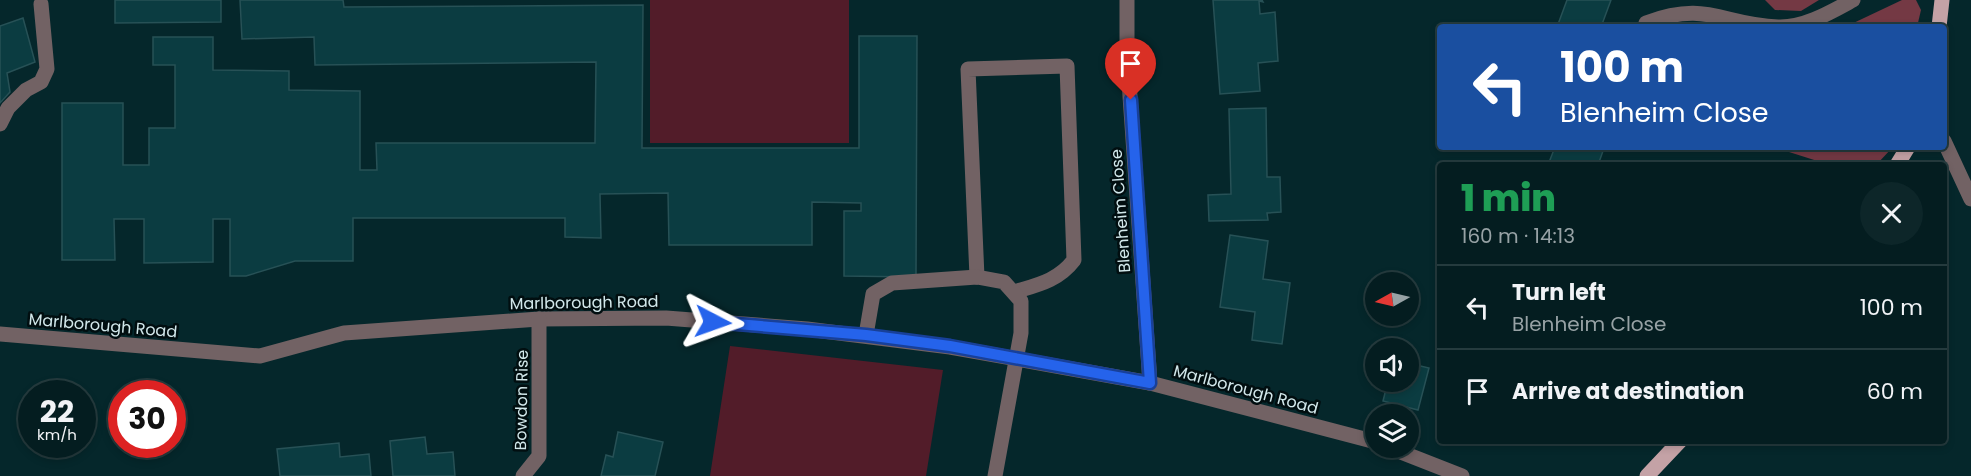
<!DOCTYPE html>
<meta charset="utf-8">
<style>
:root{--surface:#041d20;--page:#0d2629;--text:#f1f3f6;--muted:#97a2a5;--line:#253b3e}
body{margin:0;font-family:Poppins,sans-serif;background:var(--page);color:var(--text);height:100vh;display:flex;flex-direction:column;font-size:22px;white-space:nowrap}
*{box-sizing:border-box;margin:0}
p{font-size:20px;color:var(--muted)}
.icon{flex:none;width:33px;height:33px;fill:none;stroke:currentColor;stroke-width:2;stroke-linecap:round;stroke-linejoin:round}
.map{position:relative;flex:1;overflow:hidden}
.details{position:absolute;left:1437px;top:162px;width:510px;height:282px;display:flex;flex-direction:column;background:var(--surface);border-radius:6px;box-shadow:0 3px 9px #0003,0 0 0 2px var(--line)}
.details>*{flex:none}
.top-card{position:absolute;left:1437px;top:24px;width:510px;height:126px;border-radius:6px;box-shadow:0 3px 9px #0003,0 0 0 2px var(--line);background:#1a4fa0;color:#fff;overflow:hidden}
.needle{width:39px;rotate:262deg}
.tools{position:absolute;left:1365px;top:272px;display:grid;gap:12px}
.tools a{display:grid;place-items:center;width:54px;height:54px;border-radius:50%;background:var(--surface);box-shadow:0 3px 9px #0003,0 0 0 2px var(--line);font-size:30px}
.speed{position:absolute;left:18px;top:380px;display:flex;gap:12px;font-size:30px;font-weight:700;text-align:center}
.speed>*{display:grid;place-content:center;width:78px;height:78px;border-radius:50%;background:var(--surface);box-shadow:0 3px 9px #0003,0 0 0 2px var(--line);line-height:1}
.speed small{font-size:15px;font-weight:400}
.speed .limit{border:9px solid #d22;background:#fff;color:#111}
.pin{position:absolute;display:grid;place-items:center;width:51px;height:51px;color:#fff;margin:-62px -26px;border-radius:50% 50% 50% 0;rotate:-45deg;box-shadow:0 0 6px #0007}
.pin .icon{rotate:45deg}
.me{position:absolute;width:66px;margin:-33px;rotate:94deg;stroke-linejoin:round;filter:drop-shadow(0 0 4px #0008)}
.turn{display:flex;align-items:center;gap:21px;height:126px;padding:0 24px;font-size:27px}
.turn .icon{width:78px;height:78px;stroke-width:2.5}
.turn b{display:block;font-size:42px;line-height:51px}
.round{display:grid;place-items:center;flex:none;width:63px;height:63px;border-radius:32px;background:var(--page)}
.headline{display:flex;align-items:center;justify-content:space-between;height:102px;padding:0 24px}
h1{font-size:36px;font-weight:800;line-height:45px;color:#1e9e55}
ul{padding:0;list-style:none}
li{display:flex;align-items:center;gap:18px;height:84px;padding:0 24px;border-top:2px solid var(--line)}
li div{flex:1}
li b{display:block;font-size:22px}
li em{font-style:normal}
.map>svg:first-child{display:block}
.green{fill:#521c29}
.forest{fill:#743944}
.building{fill:#0b3c41;stroke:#275156;stroke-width:1.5}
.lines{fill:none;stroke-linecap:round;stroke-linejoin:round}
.minor{stroke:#726264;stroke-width:15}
.major{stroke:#c4a2a6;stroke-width:15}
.route-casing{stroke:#184099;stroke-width:15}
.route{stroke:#2563eb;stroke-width:10}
.labels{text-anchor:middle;stroke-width:5;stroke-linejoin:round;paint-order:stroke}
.street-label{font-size:16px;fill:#d2e8eb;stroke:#010e10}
</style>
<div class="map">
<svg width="1971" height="476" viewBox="0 0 1971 476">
<rect width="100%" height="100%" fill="#05272b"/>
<g class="green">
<rect x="650" y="0" width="199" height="143"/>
<path d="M 730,346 L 943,370 L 926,476 L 710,476 Z"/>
</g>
<g class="forest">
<path d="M 1765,0 L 1819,0 L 1801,11 L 1775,10 Z"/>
<path d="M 1902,0 L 1916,0 L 1921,10 L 1917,27 L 1845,27 Z"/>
<path d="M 1773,147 L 1893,147 L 1876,165 L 1830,165 Z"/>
</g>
<g class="building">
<path d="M 115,0 L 221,0 L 221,22 L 115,23 Z"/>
<path d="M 240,0 L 343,0 L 344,7 L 643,5 L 642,148 L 859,148 L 859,36 L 917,36 L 916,277 L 844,276 L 844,211 L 861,211 L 861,203 L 812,202 L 812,245 L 669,245 L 668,193 L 600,194 L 601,238 L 565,237 L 565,218 L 353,218 L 353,261 L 295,261 L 246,276 L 230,276 L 230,219 L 213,219 L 213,262 L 144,263 L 144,219 L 114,219 L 115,260 L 62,260 L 62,103 L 123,103 L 123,165 L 149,165 L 149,128 L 175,128 L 175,65 L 153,65 L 153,37 L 213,37 L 213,70 L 289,71 L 289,90 L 360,91 L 360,170 L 377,170 L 376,143 L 595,143 L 596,62 L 315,65 L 314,37 L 242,39 Z"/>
<path d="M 1213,0 L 1262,0 L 1263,2 L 1259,1 L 1260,14 L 1275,12 L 1278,61 L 1258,63 L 1260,91 L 1220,94 Z"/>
<path d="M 1567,0 L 1611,0 L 1601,27 L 1557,27 Z"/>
<path d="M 23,18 L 35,62 L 7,73 L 10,92 L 0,103 L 0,26 Z"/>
<path d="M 1266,108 L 1267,177 L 1280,177 L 1281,212 L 1267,213 L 1268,220 L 1209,221 L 1208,195 L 1231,194 L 1229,109 Z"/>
<path d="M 1555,147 L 1592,147 L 1603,151 L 1598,165 L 1548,165 Z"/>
<path d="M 1230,235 L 1268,241 L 1263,279 L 1290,283 L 1282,344 L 1252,340 L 1255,312 L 1220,307 Z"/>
<path d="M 1408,363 L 1429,368 L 1418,410 L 1383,401 L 1388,381 L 1408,381 Z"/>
<path d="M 618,432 L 663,442 L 655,476 L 601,476 L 606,455 L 613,457 Z"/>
<path d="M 425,437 L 427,454 L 453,452 L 455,476 L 393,476 L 390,441 Z"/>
<path d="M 339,443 L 340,457 L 369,454 L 371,476 L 280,476 L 277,449 Z"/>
</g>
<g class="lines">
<g class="minor">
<path d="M 1127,0 L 1127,53 L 1150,383"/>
<path d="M 1646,23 C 1707,0 1722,25 1778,27 C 1804,28 1831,12 1853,0"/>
<path d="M 0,124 L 8,108 L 26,90 L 41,82 L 47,69 L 41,4"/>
<path d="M 1944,141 L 1971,199"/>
<path d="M 977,277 L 968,69 L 1067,66 L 1074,260 C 1058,281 1037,285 1014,292"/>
<path d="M 0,334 L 260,356 L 344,333 L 539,319 L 666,318 L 807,329 L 950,347 L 1150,383 L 1376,442"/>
<path d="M 866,335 L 873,294 L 892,283 L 977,277 L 1004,282 L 1021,301 L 1021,333 L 995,476"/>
<path d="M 1388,447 L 1462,476"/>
<path d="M 523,476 L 539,456 L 539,319"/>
</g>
<g class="major">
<path d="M 1939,27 L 1942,0"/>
<path d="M 1897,165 L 1908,147"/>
<path d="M 1647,476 L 1680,441"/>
</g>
</g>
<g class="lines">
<defs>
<path id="route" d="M 713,322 L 866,335 L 950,346 L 1150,383 L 1131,100"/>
</defs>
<use href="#route" class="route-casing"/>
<use href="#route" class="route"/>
</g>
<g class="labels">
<g class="street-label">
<text transform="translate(1120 211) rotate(-94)" y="6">Blenheim Close</text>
<text transform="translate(584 302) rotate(-1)" y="6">Marlborough Road</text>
<text transform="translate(103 325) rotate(5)" y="6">Marlborough Road</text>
<text transform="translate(1246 389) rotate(15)" y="6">Marlborough Road</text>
<text transform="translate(521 400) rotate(-89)" y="6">Bowdon Rise</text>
</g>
</g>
</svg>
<div class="tools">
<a><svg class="needle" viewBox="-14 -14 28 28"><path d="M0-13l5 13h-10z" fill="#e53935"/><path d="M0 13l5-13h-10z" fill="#97a2a5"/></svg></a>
<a><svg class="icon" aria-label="sound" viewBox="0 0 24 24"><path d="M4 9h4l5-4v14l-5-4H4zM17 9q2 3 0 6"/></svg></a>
<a><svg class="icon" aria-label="layers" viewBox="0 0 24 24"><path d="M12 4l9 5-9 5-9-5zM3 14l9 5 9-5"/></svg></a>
</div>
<div class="speed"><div>22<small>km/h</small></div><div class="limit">30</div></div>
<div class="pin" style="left:1131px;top:100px;background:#d93025"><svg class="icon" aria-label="arrive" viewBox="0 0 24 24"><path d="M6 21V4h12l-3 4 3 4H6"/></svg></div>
<svg class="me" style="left:713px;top:322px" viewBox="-20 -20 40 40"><path d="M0-17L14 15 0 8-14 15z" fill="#2563eb" stroke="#fff" stroke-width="4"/></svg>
<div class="top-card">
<div class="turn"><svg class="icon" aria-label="left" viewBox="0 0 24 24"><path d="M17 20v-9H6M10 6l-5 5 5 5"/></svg><div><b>100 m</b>Blenheim Close</div></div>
</div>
<section class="details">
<div class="headline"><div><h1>1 min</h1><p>160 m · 14:13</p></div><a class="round"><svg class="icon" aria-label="close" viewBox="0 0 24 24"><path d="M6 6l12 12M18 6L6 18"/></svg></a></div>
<ul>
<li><svg class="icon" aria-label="left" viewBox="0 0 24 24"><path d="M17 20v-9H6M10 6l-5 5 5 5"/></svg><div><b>Turn left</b><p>Blenheim Close</p></div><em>100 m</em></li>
<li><svg class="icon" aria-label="arrive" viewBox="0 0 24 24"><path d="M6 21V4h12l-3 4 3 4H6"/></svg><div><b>Arrive at destination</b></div><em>60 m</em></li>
</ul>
</section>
</div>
